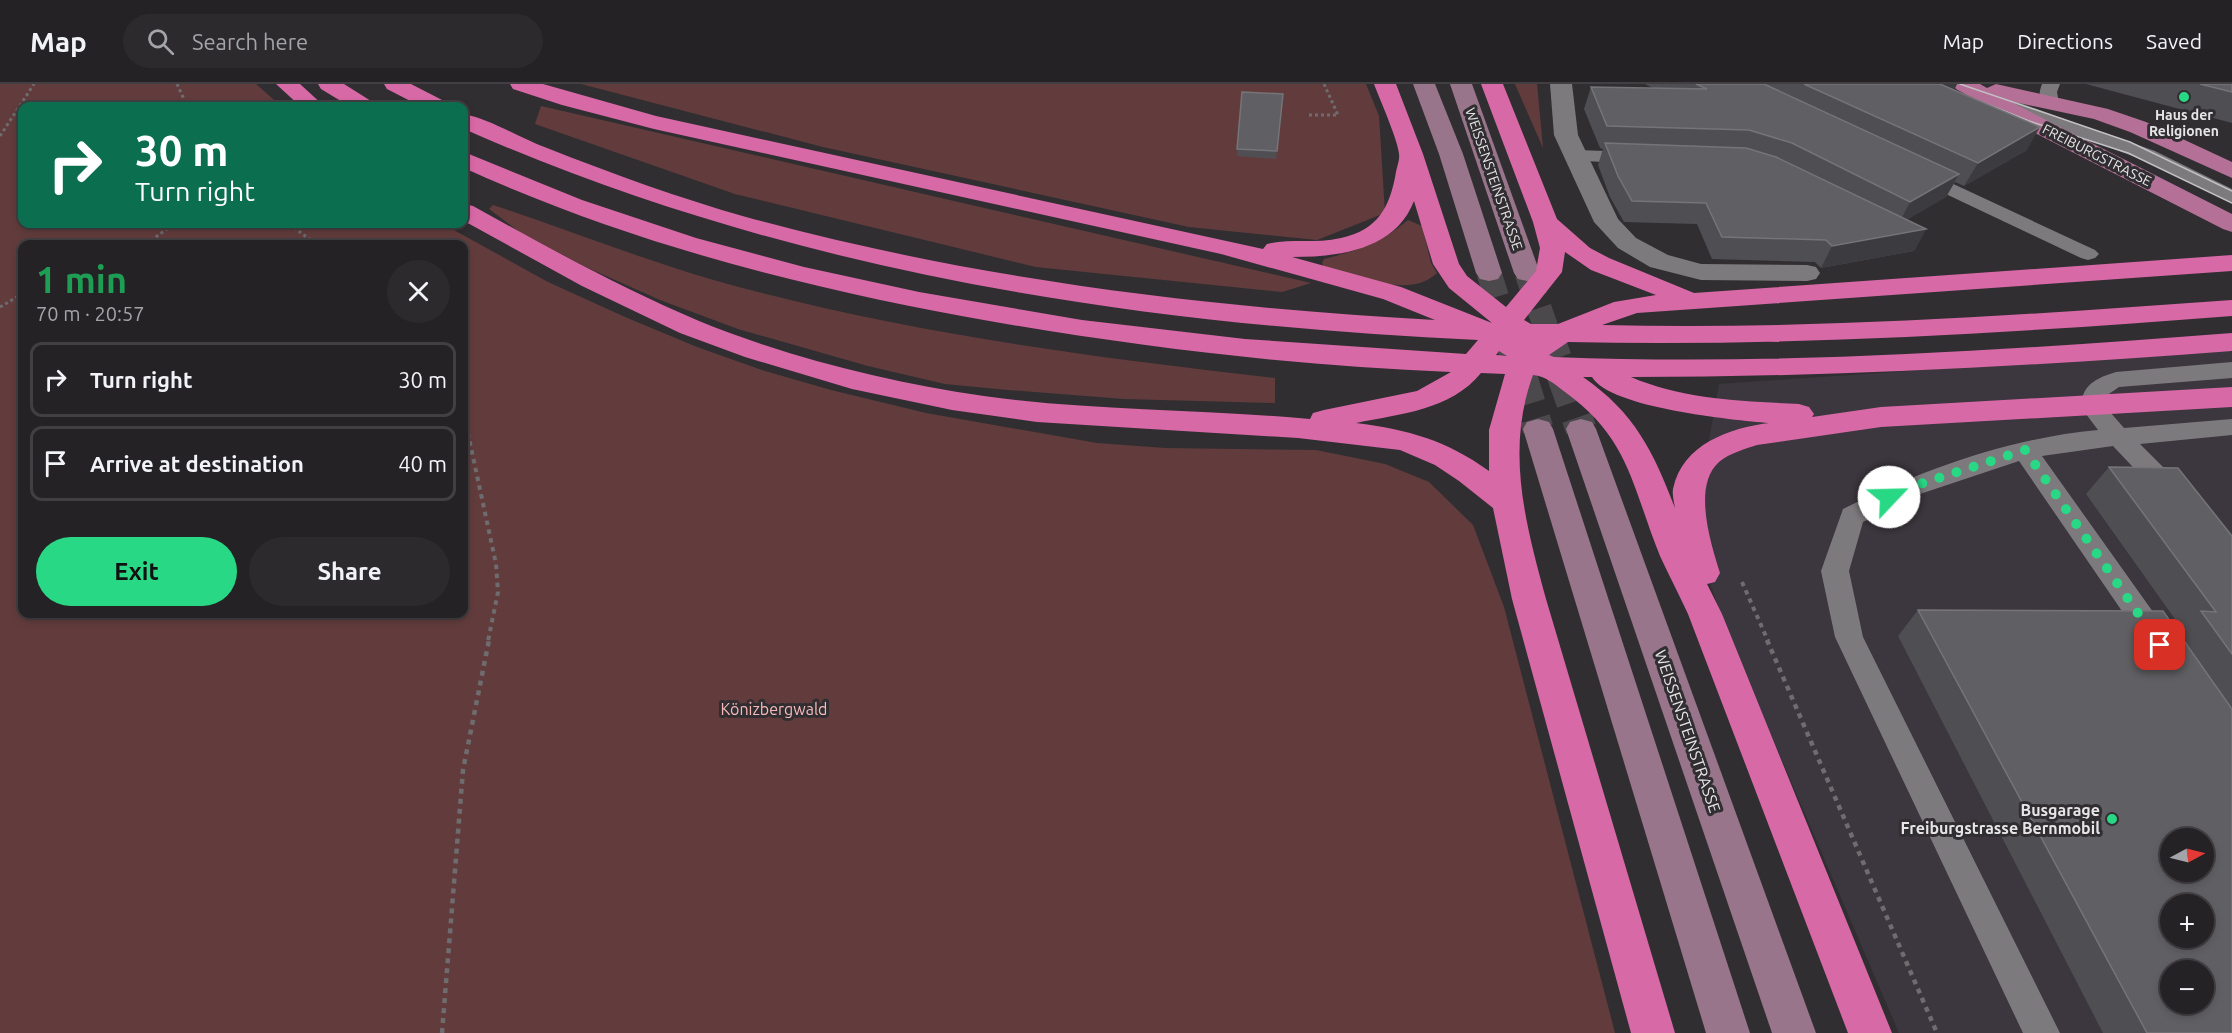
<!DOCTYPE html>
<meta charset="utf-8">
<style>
:root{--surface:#252226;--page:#2d2a2e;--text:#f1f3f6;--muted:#a3a4a7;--line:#423f43;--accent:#29d885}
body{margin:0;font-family:Ubuntu,sans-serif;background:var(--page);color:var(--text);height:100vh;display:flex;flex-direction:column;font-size:22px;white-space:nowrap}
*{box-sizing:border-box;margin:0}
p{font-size:20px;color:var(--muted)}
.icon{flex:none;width:33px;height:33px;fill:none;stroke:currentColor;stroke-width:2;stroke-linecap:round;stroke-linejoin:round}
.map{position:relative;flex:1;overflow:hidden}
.details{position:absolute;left:18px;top:156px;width:450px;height:378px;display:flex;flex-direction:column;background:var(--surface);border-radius:12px;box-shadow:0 3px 9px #0003,0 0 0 2px var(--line)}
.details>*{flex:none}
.hud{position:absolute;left:18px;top:18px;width:450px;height:126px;border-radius:12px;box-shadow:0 3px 9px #0003,0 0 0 2px var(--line);background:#0b6e4f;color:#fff;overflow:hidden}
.needle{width:39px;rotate:83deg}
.controls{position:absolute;left:2160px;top:744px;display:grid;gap:12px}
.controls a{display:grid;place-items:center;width:54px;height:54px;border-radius:50%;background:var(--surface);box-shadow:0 3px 9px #0003,0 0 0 2px var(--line);font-size:30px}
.pin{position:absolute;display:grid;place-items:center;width:51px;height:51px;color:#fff;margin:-26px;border-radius:12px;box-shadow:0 3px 9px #0006}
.me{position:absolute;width:66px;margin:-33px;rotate:66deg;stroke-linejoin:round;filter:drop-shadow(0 0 4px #0008)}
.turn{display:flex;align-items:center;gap:21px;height:126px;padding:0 18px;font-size:27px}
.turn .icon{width:78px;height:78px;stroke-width:2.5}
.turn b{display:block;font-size:42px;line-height:51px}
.round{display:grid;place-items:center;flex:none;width:63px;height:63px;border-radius:32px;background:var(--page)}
.head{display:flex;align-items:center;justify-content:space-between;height:102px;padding:0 18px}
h1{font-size:36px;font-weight:600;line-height:45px;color:#1e9e55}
.button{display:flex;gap:12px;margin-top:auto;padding:12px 18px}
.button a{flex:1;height:69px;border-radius:36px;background:var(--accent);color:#111;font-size:24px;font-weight:600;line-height:69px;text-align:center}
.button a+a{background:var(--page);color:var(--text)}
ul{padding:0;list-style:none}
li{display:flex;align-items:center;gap:18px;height:75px;margin:0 12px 9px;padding:0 6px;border:3px solid var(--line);border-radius:12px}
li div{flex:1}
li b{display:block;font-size:22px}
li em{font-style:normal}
header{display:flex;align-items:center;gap:36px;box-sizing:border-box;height:84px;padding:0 30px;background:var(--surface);border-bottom:2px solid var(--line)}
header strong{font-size:28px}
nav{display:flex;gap:33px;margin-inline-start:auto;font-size:21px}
.search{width:420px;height:54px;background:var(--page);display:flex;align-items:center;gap:15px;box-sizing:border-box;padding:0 21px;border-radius:33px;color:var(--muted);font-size:22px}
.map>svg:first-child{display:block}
.built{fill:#3c363e;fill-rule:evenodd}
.green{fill:#623c3c;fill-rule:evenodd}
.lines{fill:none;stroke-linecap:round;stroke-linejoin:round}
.secondary-tunnel-far1{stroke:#4c494d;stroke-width:25;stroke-dasharray:25 12;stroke-linecap:butt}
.secondary-tunnel{stroke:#4c494d;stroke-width:31;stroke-dasharray:31 16;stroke-linecap:butt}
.path-far2{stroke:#6e6c6f;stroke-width:3;stroke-dasharray:3 3;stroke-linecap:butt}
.path-far1{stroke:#6e6c6f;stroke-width:4;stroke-dasharray:4.5 4.5;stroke-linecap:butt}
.path{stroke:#6e6c6f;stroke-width:4.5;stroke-dasharray:5 5;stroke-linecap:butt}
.service{fill:#7d7a7e;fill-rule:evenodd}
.minor{fill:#7d7a7e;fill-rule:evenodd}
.secondary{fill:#98758a;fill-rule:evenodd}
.primary{fill:#b47097;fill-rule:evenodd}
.motorway{fill:#d869a7;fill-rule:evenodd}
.tram{stroke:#c3c0c4;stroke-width:1.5}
.wall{fill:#4f4f53}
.shaded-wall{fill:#3c3b3f}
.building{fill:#605f63;stroke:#757478;stroke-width:1.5;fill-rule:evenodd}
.route{stroke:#29d885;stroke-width:10;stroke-dasharray:0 18}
.poi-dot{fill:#29d885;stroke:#312e32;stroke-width:2}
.labels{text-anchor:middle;stroke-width:6;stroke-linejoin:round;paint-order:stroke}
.far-poi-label{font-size:14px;font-weight:bold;fill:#e7e5e8;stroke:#312e32}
.far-street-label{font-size:14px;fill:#e7e5e8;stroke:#312e32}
.park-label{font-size:16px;fill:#f7bab9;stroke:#312e32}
.street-label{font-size:16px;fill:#e7e5e8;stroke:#312e32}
.poi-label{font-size:16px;font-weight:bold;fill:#e7e5e8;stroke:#312e32;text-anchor:end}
</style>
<header>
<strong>Map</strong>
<div class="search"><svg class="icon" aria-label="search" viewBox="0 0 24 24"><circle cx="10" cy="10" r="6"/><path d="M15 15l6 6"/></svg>Search here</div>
<nav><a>Map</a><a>Directions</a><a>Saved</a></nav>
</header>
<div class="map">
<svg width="2232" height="949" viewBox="0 0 2232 949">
<rect width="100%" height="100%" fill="#312e32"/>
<path class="built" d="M 2227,265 L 2232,269 L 2232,949 L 1899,949 L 1727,548 L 1705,485 L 1697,424 L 1719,300 ZM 2170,754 L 2204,754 L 2204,788 L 2170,788 ZM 2170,820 L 2204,820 L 2204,854 L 2170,854 ZM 2170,886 L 2204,886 L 2204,920 L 2170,920 Z"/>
<g class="green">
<path d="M 0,0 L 256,0 L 281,22 L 22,22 L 22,140 L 443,140 L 548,198 L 625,233 L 697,263 L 765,287 L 831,306 L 926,329 L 1097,359 L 1165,364 L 1316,366 L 1385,380 L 1429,398 L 1473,441 L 1504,523 L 1615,949 L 0,949 ZM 464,160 L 464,530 L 22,530 L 22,160 Z"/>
<path d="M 581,0 L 1366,0 L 1379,32 L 1385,129 L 1317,156 L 1189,143 L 823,63 Z"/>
<path d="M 1515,0 L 1537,0 L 1543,64 Z"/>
<path d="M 541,22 L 1311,199 L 1282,208 L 1036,183 L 735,110 L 535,40 Z"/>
<path d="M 493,121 C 568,146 641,175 717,197 C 898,248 1088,273 1275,294 L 1275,319 L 1124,315 L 1008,306 L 945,300 L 868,282 L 738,245 L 660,216 L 586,183 L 521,149 L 489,125 Z"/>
<path d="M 1408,136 L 1422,142 L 1431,179 L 1437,189 C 1409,216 1357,191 1324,183 L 1322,179 L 1324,175 C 1359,166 1380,160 1408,136 Z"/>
</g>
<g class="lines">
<g class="secondary-tunnel-far1">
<path d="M 1489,189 L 1507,247"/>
<path d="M 1527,189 L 1547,247"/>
</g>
<g class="secondary-tunnel">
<path d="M 1507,245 L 1538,345"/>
<path d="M 1546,245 L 1581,345"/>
</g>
<g class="path-far2">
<path d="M 177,0 L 187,22"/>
<path d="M 1309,31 L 1338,31 L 1324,0"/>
<path d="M 0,52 L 34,0"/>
<path d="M 289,140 L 316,160"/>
<path d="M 146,160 L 174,140"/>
<path d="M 0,223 L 22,210"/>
</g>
<g class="path-far1">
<path d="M 464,331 L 496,480 L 498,508 L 488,557"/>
<path d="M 1742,498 L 1768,557"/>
</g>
<g class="path">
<path d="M 1767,556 L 1937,949"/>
<path d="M 442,949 L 463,686 L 489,556"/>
</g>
<g class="service">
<path d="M 1955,0 L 1978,0 L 2006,14 L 2155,67 L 2232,105 L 2232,119 L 2141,75 L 1994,22 L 1958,4 Z"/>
<path d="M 2042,0 L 2060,0 L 2057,8 L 2059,19 L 2056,23 L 2044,23 C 2038,15 2039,8 2042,0 Z"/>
<path d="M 1577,66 L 1635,68 L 1642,70 L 1645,74 L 1642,78 L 1635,80 L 1570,76 L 1567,72 L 1570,68 Z"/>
<path d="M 1919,84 L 2095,166 L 2099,170 L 2095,174 L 2088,176 L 2081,174 L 1912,94 L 1909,90 L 1912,86 Z"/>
<path d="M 2232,278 L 2232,294 L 2119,303 L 2106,312 L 2110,328 L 2124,344 L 2232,335 L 2232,351 L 2140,360 L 2183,403 L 2187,410 L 2183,417 L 2174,419 L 2165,417 L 2113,362 L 2042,372 L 2168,549 L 2172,557 L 2168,565 L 2158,568 L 2148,565 L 2019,377 L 1917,411 L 1863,438 L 1849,487 L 1863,553 L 2060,949 L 2023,949 L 1835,553 L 1821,487 L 1843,425 C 1922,386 2009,354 2098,346 L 2086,330 L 2082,317 C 2084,299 2100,293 2116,288 Z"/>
</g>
<path class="minor" d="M 1550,0 L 1572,0 L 1578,51 L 1618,135 L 1636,154 L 1668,171 L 1701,180 L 1807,181 L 1816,183 L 1820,189 L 1816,195 L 1807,197 L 1701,196 L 1650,183 L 1618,164 L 1594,138 L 1554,51 Z"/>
<g class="secondary">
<path d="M 1413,0 L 1435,0 L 1463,70 L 1502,189 L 1498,195 L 1489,197 L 1480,195 L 1476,189 L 1439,70 Z"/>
<path d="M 1450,0 L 1472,0 L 1540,189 L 1536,195 L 1527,197 L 1518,195 L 1514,189 Z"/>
<path d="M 1538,335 L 1549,338 L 1553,345 L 1750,949 L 1706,949 L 1523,345 L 1527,338 Z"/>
<path d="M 1581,335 L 1592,338 L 1596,345 L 1816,949 L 1772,949 L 1566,345 L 1570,338 Z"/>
</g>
<path class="primary" d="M 1953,0 L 1980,0 L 1987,4 L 1996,0 L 2108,25 L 2146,38 L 2232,78 L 2232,94 L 2130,48 L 2094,35 L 2009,17 L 2232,130 L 2232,148 L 2223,145 L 2021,42 L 1956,5 Z"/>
<g class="motorway">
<path d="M 276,0 L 300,0 L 324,22 L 300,22 Z"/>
<path d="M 318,0 L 344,0 L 371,17 L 374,22 L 349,22 L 321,5 Z"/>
<path d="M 384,0 L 411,0 L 444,17 L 447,22 L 420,22 L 387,5 Z"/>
<path d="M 510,0 L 543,0 L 656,32 L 1263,165 L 1267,160 C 1291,154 1316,160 1341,154 C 1378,146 1390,123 1396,88 C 1397,83 1400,75 1399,70 C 1398,56 1380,16 1374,0 L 1396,0 L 1423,70 L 1459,180 L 1467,192 L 1506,223 L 1536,187 L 1540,164 L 1533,138 L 1481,0 L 1503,0 L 1557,135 L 1590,164 L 1609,174 L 1694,209 L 2232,171 L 2232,187 L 1637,229 L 1602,241 C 1812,246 2023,231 2232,216 L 2232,232 C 2011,249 1790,263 1568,258 L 1549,271 L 1554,273 C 1780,282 2007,266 2232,249 L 2232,267 C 2032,282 1832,293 1631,293 C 1684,316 1743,317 1799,320 L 1809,323 L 1814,330 L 1812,333 L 1881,323 L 2232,303 L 2232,323 L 1881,343 L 1757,361 C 1745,365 1730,369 1719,378 C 1692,402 1711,460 1720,489 L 1715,498 L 1707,500 L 1722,530 L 1892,949 L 1848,949 L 1688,530 C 1679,511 1669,491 1660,472 C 1632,403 1630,355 1565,308 C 1554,300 1546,292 1533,291 C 1505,367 1526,441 1546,515 L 1675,949 L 1631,949 L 1512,515 L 1493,424 L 1459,397 L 1435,381 L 1400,366 L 1298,354 L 1037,338 L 952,326 L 852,305 L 745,273 L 680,249 L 582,202 L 464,137 L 464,120 L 473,122 C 547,163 621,204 699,237 C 790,274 887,298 984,312 C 1092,327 1201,325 1310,335 L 1313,329 L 1324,326 L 1417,307 L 1451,288 C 1298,282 1146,264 995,238 C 813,206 633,161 464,84 L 464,68 L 582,116 L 696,154 L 804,183 L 919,208 L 1082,236 L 1245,255 L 1466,270 L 1478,256 C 1129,240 785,187 464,45 L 464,30 C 492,36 520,54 547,64 C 613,90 679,114 746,133 C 972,195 1202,223 1435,236 L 1383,215 L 1221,170 L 654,45 L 562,21 L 513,5 ZM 1414,117 L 1433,180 L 1449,204 L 1492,239 L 1401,203 L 1292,173 C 1339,173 1395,166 1414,117 ZM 1565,168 L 1591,186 L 1656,211 L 1614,218 L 1558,240 L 1531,240 L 1524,236 L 1562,188 ZM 1499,267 L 1507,272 L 1496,271 ZM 1481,289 L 1505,290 L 1489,346 L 1489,387 C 1446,356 1409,346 1356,339 C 1400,330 1451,326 1481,289 ZM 1583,293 L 1592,293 C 1610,324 1733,336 1769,339 C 1730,344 1682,360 1673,405 C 1672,410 1674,418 1675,424 C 1653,367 1635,329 1583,293 Z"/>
</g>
<g class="tram">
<path d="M 1960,0 L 2130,58 L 2232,107"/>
<path d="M 1974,15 L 2029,37 L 2128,69 L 2232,119"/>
</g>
</g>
<g class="wall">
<path d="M 1645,0 L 1957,0 L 1954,6 L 2027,66 L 1964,102 L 1955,98 L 1946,113 L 1906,136 L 1926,145 L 1914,167 L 1821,184 L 1815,178 L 1712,175 L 1697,140 L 1624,138 L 1610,113 L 1598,81 L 1603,65 L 1600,64 L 1584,25 L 1591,3 L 1653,4 Z"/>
<path d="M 2086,0 L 2232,0 L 2232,39 Z"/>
<path d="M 1242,8 L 1283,10 L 1276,75 L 1237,72 Z"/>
<path d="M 2109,383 L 2232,452 L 2232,949 L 2103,949 L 1898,552 L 1918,526 L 2178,549 L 2182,545 L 2086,410 Z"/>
</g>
<g class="shaded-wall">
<path d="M 1933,0 L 1957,0 L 1954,6 Z"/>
<path d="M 2040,43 L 2027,66 L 1964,102 L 1978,79 Z"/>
<path d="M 1959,90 L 1946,113 L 1898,141 L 1910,118 Z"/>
<path d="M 1926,145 L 1914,167 L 1821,184 L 1832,162 Z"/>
</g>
<g class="building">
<path d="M 1696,0 L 1764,0 L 1959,90 L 1910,118 L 1792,59 L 1749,46 L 1607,42 L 1591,3 L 1707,5 Z"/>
<path d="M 1804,0 L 1940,0 L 2040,43 L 1978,79 Z"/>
<path d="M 2200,0 L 2232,0 L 2232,8 Z"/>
<path d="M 1242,8 L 1283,10 L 1277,67 L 1237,65 Z"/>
<path d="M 1605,59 L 1746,64 L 1776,73 L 1926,145 L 1832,162 L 1826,156 L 1722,153 L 1706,119 L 1632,117 L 1618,92 Z"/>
<path d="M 2109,383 L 2178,384 L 2232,452 L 2232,570 L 2201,527 L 2216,528 Z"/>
<path d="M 1918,526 L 2163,527 L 2232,625 L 2232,949 L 2147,949 ZM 2170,754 L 2204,754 L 2204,788 L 2170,788 ZM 2170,820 L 2204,820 L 2204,854 L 2170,854 ZM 2170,886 L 2204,886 L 2204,920 L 2170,920 Z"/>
</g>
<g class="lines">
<path class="route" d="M 1889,413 L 1908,404 L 2025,366 L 2160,561"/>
</g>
<g class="poi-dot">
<circle cx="2184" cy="13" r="6"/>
<circle cx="2112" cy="735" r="6"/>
</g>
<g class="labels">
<g class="far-poi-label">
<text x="2184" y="36">Haus der<tspan x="2184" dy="16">Religionen</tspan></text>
</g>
<g class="far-street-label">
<text transform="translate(2097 71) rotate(27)" y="5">FREIBURGSTRASSE</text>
<text transform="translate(1494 95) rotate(71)" y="5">WEISSENSTEINSTRASSE</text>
</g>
<g class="park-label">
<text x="774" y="631">Könizbergwald</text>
</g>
<g class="street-label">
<text transform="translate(1688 647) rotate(71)" y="6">WEISSENSTEINSTRASSE</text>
</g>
<g class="poi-label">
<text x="2100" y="732">Busgarage<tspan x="2100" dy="18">Freiburgstrasse Bernmobil</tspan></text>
</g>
</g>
</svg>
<div class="controls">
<a><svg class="needle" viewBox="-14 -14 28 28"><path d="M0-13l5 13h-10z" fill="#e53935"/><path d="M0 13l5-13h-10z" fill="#a3a4a7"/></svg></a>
<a>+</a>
<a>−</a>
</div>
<div class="pin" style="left:2160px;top:561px;background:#d93025"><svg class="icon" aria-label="arrive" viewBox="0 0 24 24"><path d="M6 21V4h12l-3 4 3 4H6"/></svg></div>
<svg class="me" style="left:1889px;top:413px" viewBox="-20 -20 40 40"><circle r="19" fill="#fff"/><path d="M0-13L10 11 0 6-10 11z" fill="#29d885"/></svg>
<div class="hud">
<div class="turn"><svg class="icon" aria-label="right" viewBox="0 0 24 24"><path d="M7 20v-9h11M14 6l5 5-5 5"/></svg><div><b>30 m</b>Turn right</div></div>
</div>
<section class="details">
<div class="head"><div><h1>1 min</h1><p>70 m · 20:57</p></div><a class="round"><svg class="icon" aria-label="close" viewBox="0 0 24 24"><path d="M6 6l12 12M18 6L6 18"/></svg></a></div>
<ul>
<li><svg class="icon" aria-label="right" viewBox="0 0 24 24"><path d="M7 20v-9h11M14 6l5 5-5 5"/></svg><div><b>Turn right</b></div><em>30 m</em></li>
<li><svg class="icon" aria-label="arrive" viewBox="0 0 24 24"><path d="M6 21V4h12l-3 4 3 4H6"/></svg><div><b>Arrive at destination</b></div><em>40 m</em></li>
</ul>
<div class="button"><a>Exit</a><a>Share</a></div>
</section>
</div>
